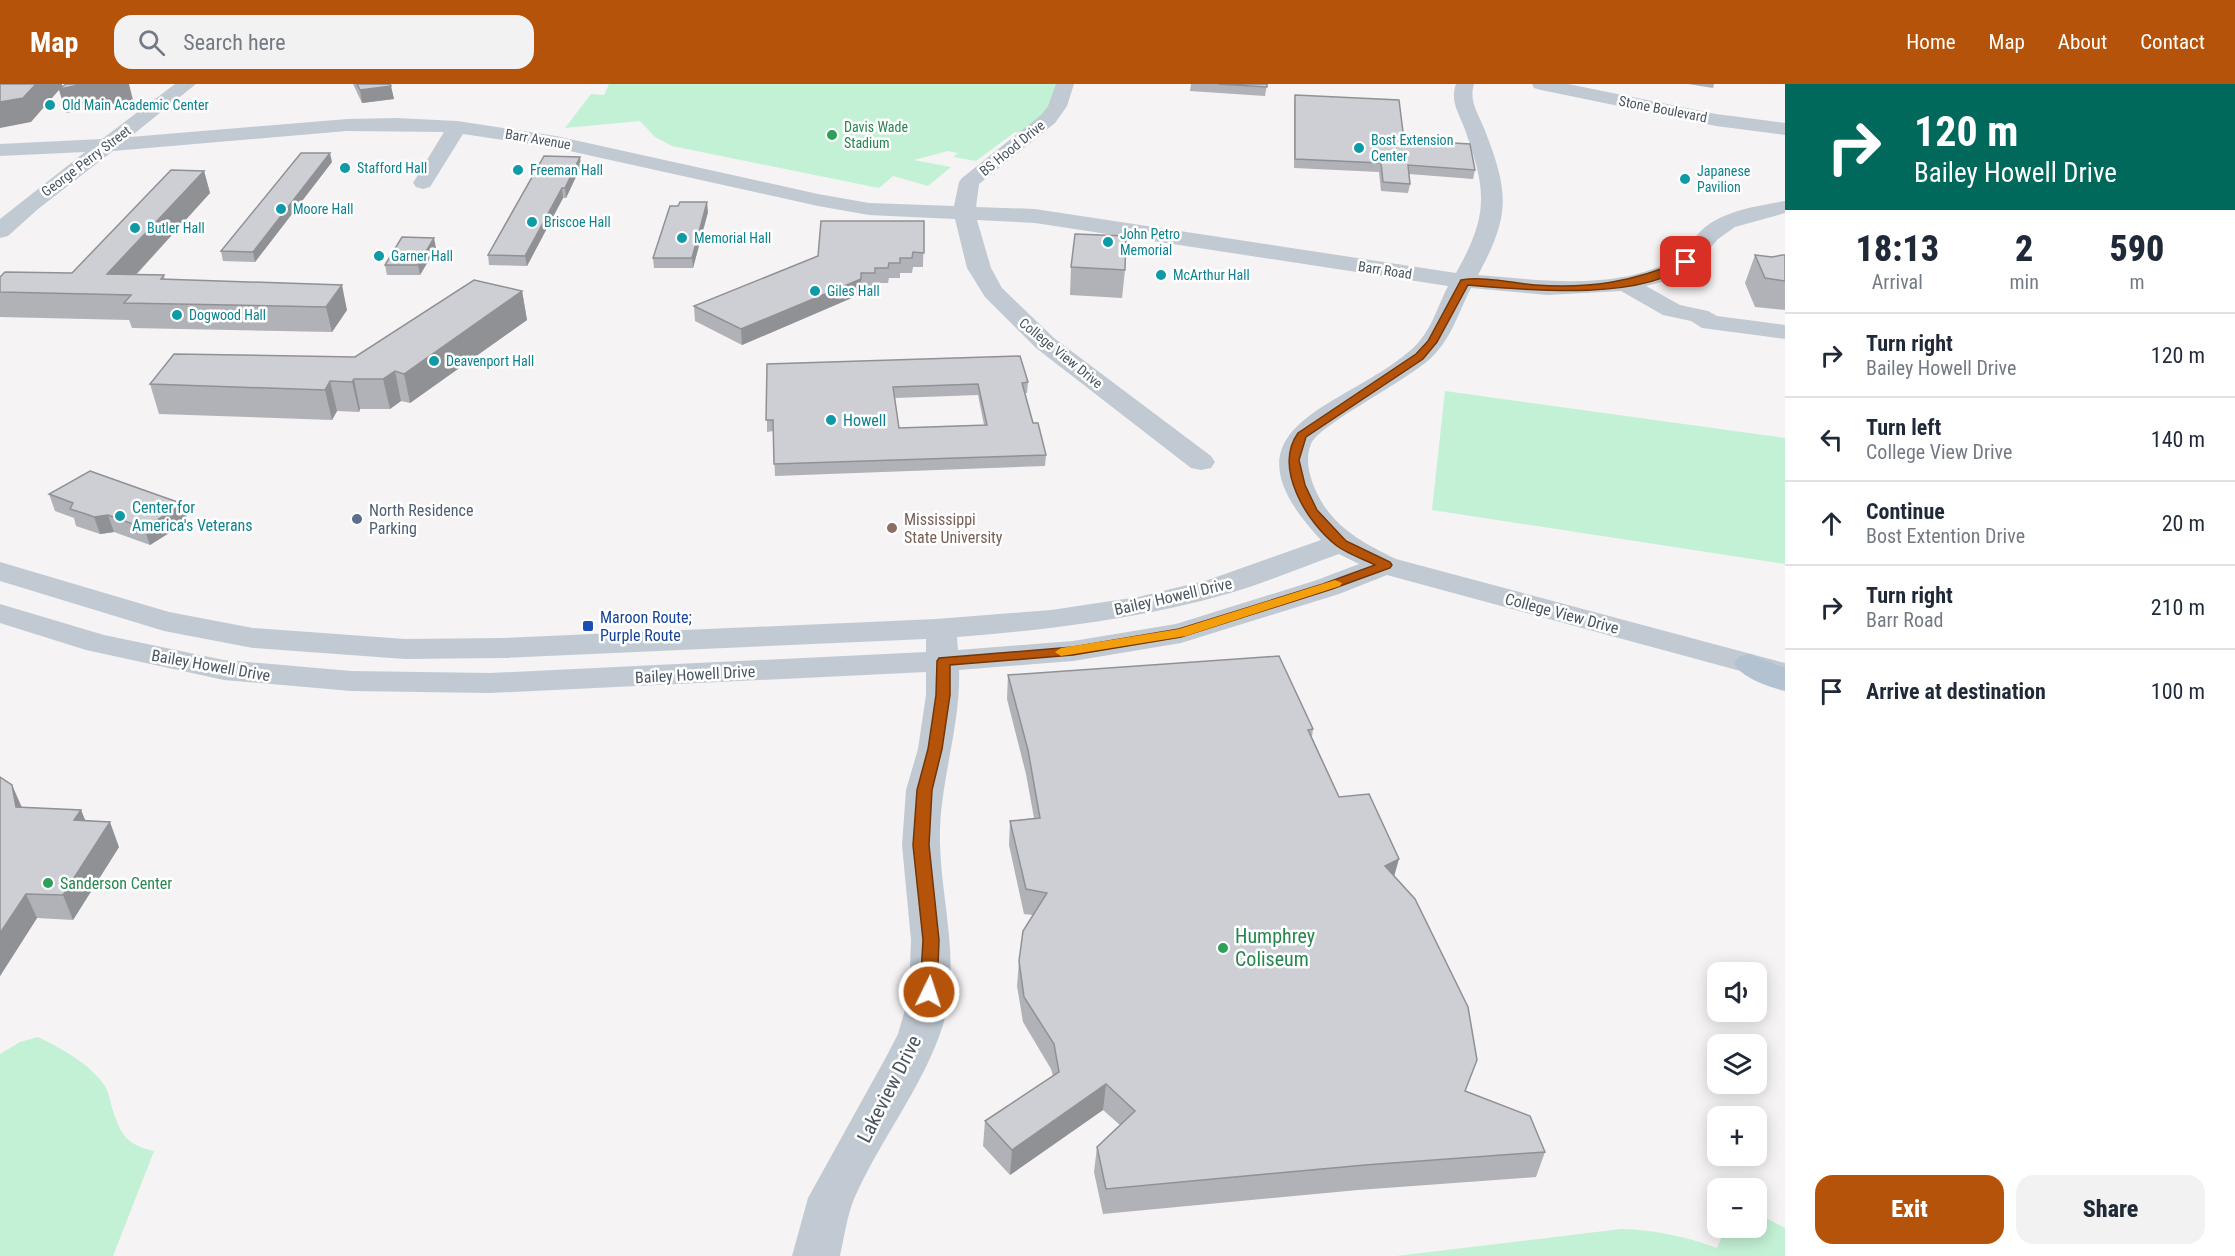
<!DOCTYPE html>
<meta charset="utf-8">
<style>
:root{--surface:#fff;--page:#f2f2f3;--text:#1f2937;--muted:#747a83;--line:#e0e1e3;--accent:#b45309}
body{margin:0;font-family:"Roboto Condensed",sans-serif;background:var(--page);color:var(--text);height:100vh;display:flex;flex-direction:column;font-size:22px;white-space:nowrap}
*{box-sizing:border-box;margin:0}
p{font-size:20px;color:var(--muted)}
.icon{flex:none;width:33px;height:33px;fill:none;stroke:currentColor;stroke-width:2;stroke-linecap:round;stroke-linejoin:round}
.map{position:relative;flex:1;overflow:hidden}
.panel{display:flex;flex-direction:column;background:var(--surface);width:450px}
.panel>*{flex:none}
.banner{background:#00695c;color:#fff;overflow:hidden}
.tools{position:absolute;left:1707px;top:878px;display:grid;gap:12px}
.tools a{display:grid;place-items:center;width:60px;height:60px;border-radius:12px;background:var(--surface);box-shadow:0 3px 15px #0003;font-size:30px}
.pin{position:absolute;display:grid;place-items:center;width:51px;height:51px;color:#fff;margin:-26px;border-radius:12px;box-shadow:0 3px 9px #0006}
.me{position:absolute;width:66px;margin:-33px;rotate:4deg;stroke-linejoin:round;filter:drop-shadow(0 0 4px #0008)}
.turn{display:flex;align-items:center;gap:21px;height:126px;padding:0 30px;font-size:27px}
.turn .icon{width:78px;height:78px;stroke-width:2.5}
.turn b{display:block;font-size:42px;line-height:51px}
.eta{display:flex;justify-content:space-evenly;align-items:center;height:102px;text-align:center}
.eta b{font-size:36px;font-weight:800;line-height:42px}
.action{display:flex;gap:12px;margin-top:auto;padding:12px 30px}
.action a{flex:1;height:69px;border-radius:18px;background:var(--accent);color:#fff;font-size:24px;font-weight:800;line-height:69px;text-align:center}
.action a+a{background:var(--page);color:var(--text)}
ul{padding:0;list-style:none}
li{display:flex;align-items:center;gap:18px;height:84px;padding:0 30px;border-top:2px solid var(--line)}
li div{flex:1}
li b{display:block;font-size:22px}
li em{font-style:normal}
header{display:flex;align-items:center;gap:36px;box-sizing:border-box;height:84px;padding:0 30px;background:var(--accent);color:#fff}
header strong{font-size:28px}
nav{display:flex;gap:33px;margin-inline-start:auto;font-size:21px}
.search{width:420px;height:54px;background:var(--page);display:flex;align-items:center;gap:15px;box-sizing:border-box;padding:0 21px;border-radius:18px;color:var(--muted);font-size:22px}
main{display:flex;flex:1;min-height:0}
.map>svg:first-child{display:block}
.green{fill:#c3f1d5}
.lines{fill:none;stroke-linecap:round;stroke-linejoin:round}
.minor{fill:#c1cad2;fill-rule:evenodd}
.major{fill:#b3c2d1;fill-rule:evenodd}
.wall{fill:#b0b2b7;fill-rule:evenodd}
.shaded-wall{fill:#909195}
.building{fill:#cdcfd5;stroke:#909195;stroke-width:1.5;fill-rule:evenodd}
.route{fill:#b45309;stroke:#753606;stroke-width:1.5}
.slow{fill:#f59e0b}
.culture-dot{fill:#0f9aa8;stroke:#fff;stroke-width:2}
.leisure-dot{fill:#2e9e5b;stroke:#fff;stroke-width:2}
.service-dot{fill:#5c6f8a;stroke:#fff;stroke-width:2}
.education-dot{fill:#8d6e63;stroke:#fff;stroke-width:2}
.transit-dot{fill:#1a4fb4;stroke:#fff;stroke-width:2}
.labels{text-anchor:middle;stroke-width:5;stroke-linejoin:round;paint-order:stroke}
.far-culture-label{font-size:14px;fill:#0d838f;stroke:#fff;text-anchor:start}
.far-street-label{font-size:14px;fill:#4a5661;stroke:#fff}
.far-leisure-label{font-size:14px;fill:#27864d;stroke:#fff;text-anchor:start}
.culture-label{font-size:16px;fill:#0d838f;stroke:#fff;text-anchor:start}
.service-label{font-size:16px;fill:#4e5e75;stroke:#fff;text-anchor:start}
.education-label{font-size:16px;fill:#785e54;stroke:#fff;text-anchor:start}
.street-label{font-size:16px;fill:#4a5661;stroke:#fff}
.transit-label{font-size:16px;fill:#164399;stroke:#fff;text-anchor:start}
.leisure-label{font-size:16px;fill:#27864d;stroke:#fff;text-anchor:start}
.near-leisure-label{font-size:20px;fill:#27864d;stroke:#fff;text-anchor:start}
.near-street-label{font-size:20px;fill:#4a5661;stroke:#fff}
</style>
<header>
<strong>Map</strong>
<div class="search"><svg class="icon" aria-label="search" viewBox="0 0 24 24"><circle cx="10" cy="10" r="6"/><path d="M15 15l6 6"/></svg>Search here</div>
<nav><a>Home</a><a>Map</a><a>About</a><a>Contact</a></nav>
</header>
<main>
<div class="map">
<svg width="1785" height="1172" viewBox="0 0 1785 1172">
<rect width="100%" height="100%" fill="#f5f3f3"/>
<g class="green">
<path d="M 609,0 L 1057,0 L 1053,18 L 1027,50 L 1015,48 L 976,77 L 953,73 L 958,69 L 948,67 L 914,76 L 951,83 L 928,102 L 893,92 L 879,104 L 672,62 L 655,53 L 640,37 L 565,44 L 591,10 L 604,11 Z"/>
<path d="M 1445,307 L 1785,354 L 1785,480 L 1432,426 Z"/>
<path d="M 38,953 C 62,965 89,979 105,1002 C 109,1009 110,1017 112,1024 C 121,1051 125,1060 154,1067 L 113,1172 L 0,1172 L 0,970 L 20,958 Z"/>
<path d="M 1766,1134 L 1785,1144 L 1785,1172 L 1396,1172 L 1621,1145 C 1655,1146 1684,1152 1717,1164 L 1726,1143 L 1756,1143 L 1757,1140 L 1762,1142 Z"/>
</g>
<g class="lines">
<g class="minor">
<path d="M 175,0 L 196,0 L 130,53 L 347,35 L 397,34 L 457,37 L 556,52 L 818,110 L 869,119 L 954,122 L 959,98 L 962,94 L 1041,31 L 1048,22 L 1056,0 L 1074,0 L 1067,22 L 1055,39 L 979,100 L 976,123 L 1035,125 L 1456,189 C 1489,130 1487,107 1464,43 C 1458,27 1450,17 1456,0 L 1474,0 C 1469,17 1477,27 1484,44 C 1509,108 1511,130 1478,191 C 1542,196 1618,208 1676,174 C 1687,168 1693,153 1704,144 C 1726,126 1757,122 1785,117 L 1785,129 L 1735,143 L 1718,155 L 1694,183 L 1662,198 L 1646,202 L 1680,221 L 1708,227 L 1717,232 L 1785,241 L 1785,255 L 1702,244 L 1691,237 L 1663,231 L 1621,207 L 1548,211 L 1471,204 C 1459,227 1452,253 1433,272 C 1411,295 1318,341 1311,360 C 1305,374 1309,391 1315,405 C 1331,442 1361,458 1396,475 L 1785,579 L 1785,599 L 1387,491 L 1339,510 L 1181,559 L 1073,577 L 959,586 C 961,645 938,701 940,761 C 942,824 963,888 940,950 C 919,1008 879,1058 854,1115 C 847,1132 844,1154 840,1172 L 792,1172 L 808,1114 L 885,975 L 898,950 L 904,929 L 909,908 L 911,856 L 902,761 L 906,706 L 918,665 L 926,611 L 926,588 L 490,609 L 351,607 L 224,596 L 86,566 L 0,539 L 0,520 L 104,551 L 224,576 L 351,587 L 490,589 L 926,568 L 926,555 L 503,574 L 405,575 L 253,564 L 164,547 L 0,497 L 0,478 L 169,528 L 253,544 L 405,555 L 503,554 L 936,535 L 1051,526 L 1138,513 L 1208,496 L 1321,456 C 1212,340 1343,326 1412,265 C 1431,248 1437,224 1448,202 L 1035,139 L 977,136 L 991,184 L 1002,204 L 1054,254 L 1211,372 L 1215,378 L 1211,384 L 1201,386 L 1191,384 L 1036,264 L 985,213 L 967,184 L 955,135 L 869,131 L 818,122 L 556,64 L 463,50 L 430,103 L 423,105 L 416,103 L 413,99 L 444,48 L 347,47 L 113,67 L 38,125 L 8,152 L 0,154 L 0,135 L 85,68 L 0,72 L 0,60 L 102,55 ZM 1339,470 L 1359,480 L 1317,496 L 1176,540 L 1073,557 L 958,566 L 957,553 C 1048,546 1138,535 1227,510 C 1265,499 1302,483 1339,470 Z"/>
<path d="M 1532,0 L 1568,0 L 1716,30 L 1785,39 L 1785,51 L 1716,42 L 1541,6 L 1534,4 Z"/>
</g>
<path class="major" d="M 1750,570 L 1785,584 L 1785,607 C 1768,603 1743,594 1734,580 L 1738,573 Z"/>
</g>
<g class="wall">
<path d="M 353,0 L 390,0 L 394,15 L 362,19 Z"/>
<path d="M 1191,0 L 1267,0 L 1265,12 L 1190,7 Z"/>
<path d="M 1688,0 L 1714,0 L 1713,4 Z"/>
<path d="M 1295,11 L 1475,86 L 1473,95 L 1409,90 L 1410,100 L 1408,109 L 1381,107 L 1379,88 L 1294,84 L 1294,20 Z"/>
<path d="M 332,78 L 255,178 L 223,177 L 221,167 Z"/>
<path d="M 581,82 L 566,114 L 563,114 L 527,182 L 489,181 L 488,171 Z"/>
<path d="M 204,87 L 210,109 L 136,191 L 164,191 L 165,196 L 347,226 L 332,248 L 132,244 L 129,236 L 0,233 L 0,193 L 72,189 Z"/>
<path d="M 708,128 L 693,184 L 654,184 L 653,174 Z"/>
<path d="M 924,137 L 923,183 L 913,183 L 912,189 L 900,189 L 900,194 L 889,194 L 888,199 L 875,199 L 875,204 L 862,204 L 861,210 L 742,261 L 695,237 L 694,222 Z"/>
<path d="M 436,164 L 420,191 L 387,191 L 385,181 Z"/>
<path d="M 1755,171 L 1772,173 L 1785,171 L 1785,226 L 1755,223 L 1745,199 Z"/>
<path d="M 1071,183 L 1125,186 L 1122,214 L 1070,211 Z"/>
<path d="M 522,207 L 527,236 L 410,319 L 401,317 L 390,325 L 360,325 L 359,328 L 337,327 L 332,336 L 159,330 L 150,300 L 355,273 Z"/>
<path d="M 767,280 L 1028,298 L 1027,309 L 1025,309 L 1033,339 L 1046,371 L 1045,382 L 775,392 L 773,347 L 767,348 ZM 978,311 L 984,341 L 899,344 L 895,314 Z"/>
<path d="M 49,410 L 188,437 L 150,461 L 114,448 L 100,450 L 76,442 L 74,434 L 55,427 Z"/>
<path d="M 1008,591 L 1313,645 L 1312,653 L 1339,713 L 1394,792 L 1466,1008 L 1545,1068 L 1536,1093 L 1358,1106 L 1103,1130 L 1094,1088 L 1097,1063 L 1120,1041 L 1103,1026 L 1010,1091 L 983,1062 L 985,1037 L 1053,992 L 1051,985 L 1023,938 L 1017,902 L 1019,877 L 1033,831 L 1024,830 L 1009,761 L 1010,737 L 1034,734 L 1026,690 L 1007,615 Z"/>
<path d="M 0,693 L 12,701 L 22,723 L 81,726 L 85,737 L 119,763 L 73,836 L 37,834 L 0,892 Z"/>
</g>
<g class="shaded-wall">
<path d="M 36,0 L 62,0 L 62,3 L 84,0 L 129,0 L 133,16 L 66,29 L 59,6 L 31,38 L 0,44 L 0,18 Z"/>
<path d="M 391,2 L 394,15 L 362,19 L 360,6 Z"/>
<path d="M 330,69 L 332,78 L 255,178 L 253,168 Z"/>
<path d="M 580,73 L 581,82 L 566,114 L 565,104 Z"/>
<path d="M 204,87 L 210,109 L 117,211 L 107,190 Z"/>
<path d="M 562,104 L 563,114 L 527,182 L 525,172 Z"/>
<path d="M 707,118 L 708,128 L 693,184 L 692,174 Z"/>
<path d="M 434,154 L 436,164 L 420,191 L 418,181 Z"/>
<path d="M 861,189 L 861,210 L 742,261 L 741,245 Z"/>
<path d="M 342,201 L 347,226 L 332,248 L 326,223 Z"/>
<path d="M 522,207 L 527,236 L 410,319 L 404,290 Z"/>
<path d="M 395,287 L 401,317 L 390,325 L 383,295 Z"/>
<path d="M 354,295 L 360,325 L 359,328 L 352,298 Z"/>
<path d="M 330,297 L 337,327 L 332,336 L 325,306 Z"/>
<path d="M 183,420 L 188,437 L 150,461 L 144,444 Z"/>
<path d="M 108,431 L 114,448 L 100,450 L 94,433 Z"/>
<path d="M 12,701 L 22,725 L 16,723 Z"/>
<path d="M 81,726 L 91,750 L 74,736 Z"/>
<path d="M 110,738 L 119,763 L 73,836 L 63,811 Z"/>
<path d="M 1399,775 L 1392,800 L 1385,782 Z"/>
<path d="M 26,810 L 37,834 L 0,892 L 0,849 Z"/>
<path d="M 1106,1000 L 1103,1026 L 1010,1091 L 1012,1066 Z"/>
</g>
<g class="building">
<path d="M 0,0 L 36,0 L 23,14 L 0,18 Z"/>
<path d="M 66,0 L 84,0 L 59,5 Z"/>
<path d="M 357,0 L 390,0 L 391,2 L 360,6 Z"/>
<path d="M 1218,0 L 1267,0 L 1267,3 Z"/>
<path d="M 1295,11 L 1399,16 L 1404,56 L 1470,60 L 1475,86 L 1408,81 L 1410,100 L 1383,98 L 1381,79 L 1295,75 Z"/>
<path d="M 301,69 L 330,69 L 253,168 L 221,167 Z"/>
<path d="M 544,72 L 580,73 L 565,104 L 562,104 L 525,172 L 488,171 Z"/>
<path d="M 171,86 L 204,87 L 107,190 L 164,191 L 161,195 L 342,201 L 326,223 L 124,219 L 131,211 L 0,208 L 0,193 L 5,188 L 72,189 Z"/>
<path d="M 680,118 L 707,118 L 692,174 L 653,174 L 670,122 L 678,122 Z"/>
<path d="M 821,137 L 924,137 L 924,169 L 913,168 L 912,174 L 900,174 L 900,179 L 889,179 L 888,184 L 875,184 L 875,189 L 861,189 L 861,195 L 741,245 L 694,222 L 818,172 Z"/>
<path d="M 1075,150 L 1126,152 L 1125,186 L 1071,183 Z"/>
<path d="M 402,153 L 434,154 L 418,181 L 385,181 Z"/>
<path d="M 1755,171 L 1772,173 L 1782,171 L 1785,171 L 1785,197 L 1765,194 Z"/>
<path d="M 474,196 L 522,207 L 404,290 L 395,287 L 383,295 L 354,295 L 352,298 L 330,297 L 325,306 L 150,300 L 174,270 L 355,273 Z"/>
<path d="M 1020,272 L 1028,298 L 1022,299 L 1033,339 L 1038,339 L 1046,371 L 774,380 L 773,336 L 766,336 L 767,280 ZM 978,300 L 987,341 L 899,344 L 893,303 Z"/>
<path d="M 90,387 L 183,420 L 144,444 L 108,431 L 94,433 L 86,430 L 70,425 L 73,419 L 49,410 Z"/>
<path d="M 1279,572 L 1313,645 L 1308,646 L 1339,713 L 1369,710 L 1399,775 L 1385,782 L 1415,815 L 1468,923 L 1477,976 L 1465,1007 L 1530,1032 L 1545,1068 L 1365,1081 L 1106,1105 L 1097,1063 L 1135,1027 L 1106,1000 L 1012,1066 L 985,1037 L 1059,988 L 1054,960 L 1024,913 L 1019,877 L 1023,847 L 1047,809 L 1026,805 L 1010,737 L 1040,734 L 1028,666 L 1008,591 Z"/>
<path d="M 0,693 L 12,701 L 16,723 L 81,726 L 74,736 L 110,738 L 63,811 L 26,810 L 0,849 Z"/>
</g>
<path class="route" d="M 1683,176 L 1691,178 C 1645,218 1525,206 1468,201 L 1437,258 L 1423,275 L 1306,353 L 1299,376 L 1305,401 L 1317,426 L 1346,457 L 1390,478 L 1392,481 L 1390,484 L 1332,505 L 1181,553 L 1073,571 L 950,581 L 950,611 L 942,665 L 932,706 L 929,761 L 939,856 L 937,908 L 935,912 L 929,914 L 923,912 L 920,908 L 923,856 L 913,761 L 917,706 L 928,665 L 936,611 L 937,577 L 939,574 L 1073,563 L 1179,545 L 1323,500 L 1375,481 C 1363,475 1348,470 1337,462 C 1307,439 1273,384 1298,349 L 1416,270 L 1428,257 L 1461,196 C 1484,192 1512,199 1535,201 C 1588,205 1635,198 1683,176 Z"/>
<path class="slow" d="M 1335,496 L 1342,499 L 1340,502 L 1186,552 L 1061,572 L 1055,568 L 1061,564 L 1179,545 Z"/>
<g class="culture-dot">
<circle cx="50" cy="21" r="6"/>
<circle cx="1359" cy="64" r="6"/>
<circle cx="345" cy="84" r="6"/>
<circle cx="518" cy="86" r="6"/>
<circle cx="1685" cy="95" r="6"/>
<circle cx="281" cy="125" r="6"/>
<circle cx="532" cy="138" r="6"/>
<circle cx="135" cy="144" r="6"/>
<circle cx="682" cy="154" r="6"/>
<circle cx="1108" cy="158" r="6"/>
<circle cx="379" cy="172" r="6"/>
<circle cx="1161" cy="191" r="6"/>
<circle cx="815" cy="207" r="6"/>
<circle cx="177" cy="231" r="6"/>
<circle cx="434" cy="277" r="6"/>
<circle cx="831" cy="336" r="6"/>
<circle cx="120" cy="432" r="6"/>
</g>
<g class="leisure-dot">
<circle cx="832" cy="51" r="6"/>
<circle cx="48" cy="799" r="6"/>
<circle cx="1223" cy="864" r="6"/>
</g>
<circle class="service-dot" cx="357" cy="435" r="6"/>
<circle class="education-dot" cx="892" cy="444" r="6"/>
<rect class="transit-dot" x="582" y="536" width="12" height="12" rx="3"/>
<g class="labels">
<g class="far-culture-label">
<text x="62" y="26">Old Main Academic Center</text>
<text x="1371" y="61">Bost Extension<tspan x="1371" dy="16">Center</tspan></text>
<text x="357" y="89">Stafford Hall</text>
<text x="530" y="91">Freeman Hall</text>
<text x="1697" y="92">Japanese<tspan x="1697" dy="16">Pavilion</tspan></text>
<text x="293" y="130">Moore Hall</text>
<text x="544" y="143">Briscoe Hall</text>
<text x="147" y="149">Butler Hall</text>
<text x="1120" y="155">John Petro<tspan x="1120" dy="16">Memorial</tspan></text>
<text x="694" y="159">Memorial Hall</text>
<text x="391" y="177">Garner Hall</text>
<text x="1173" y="196">McArthur Hall</text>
<text x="827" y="212">Giles Hall</text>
<text x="189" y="236">Dogwood Hall</text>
<text x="446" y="282">Deavenport Hall</text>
</g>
<g class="far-street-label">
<text transform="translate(1663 25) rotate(11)" y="5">Stone Boulevard</text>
<text transform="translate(538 55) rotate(10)" y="5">Barr Avenue</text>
<text transform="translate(1012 64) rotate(-39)" y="5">BS Hood Drive</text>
<text transform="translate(86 77) rotate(-37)" y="5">George Perry Street</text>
<text transform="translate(1385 186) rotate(9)" y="5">Barr Road</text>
<text transform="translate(1061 269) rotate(39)" y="5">College View Drive</text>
</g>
<g class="far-leisure-label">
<text x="844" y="48">Davis Wade<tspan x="844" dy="16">Stadium</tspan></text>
</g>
<g class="culture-label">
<text x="843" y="342">Howell</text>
<text x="132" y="429">Center for<tspan x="132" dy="18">America's Veterans</tspan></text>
</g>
<g class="service-label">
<text x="369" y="432">North Residence<tspan x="369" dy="18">Parking</tspan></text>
</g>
<g class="education-label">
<text x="904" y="441">Mississippi<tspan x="904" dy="18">State University</tspan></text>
</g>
<g class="street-label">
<text transform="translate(1173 512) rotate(-13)" y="6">Bailey Howell Drive</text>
<text transform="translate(1562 529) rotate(15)" y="6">College View Drive</text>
<text transform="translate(211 581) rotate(10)" y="6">Bailey Howell Drive</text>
<text transform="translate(695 590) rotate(-3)" y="6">Bailey Howell Drive</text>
</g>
<g class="transit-label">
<text x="600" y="539">Maroon Route;<tspan x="600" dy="18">Purple Route</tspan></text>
</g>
<g class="leisure-label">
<text x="60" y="805">Sanderson Center</text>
</g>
<g class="near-leisure-label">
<text x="1235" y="859">Humphrey<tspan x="1235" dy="23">Coliseum</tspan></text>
</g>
<g class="near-street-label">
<text transform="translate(889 1005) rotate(-63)" y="7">Lakeview Drive</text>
</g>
</g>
</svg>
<div class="tools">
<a><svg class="icon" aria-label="sound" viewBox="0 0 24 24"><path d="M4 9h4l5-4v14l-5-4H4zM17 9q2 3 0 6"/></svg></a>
<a><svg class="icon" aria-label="layers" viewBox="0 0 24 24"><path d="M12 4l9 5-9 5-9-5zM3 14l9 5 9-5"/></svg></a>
<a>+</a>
<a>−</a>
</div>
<div class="pin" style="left:1686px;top:178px;background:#d93025"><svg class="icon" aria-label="arrive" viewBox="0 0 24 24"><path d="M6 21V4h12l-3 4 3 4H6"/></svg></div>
<svg class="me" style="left:929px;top:908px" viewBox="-20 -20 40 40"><circle r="17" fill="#b45309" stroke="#fff" stroke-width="3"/><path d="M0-11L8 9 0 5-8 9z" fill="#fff"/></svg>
</div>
<section class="panel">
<div class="banner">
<div class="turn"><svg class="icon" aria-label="right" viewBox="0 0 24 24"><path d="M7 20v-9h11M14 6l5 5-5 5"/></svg><div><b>120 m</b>Bailey Howell Drive</div></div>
</div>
<div class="eta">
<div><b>18:13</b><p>Arrival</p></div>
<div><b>2</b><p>min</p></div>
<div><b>590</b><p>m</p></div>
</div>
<ul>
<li><svg class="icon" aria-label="right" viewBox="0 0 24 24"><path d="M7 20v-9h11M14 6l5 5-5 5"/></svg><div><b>Turn right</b><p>Bailey Howell Drive</p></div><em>120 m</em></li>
<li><svg class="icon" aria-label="left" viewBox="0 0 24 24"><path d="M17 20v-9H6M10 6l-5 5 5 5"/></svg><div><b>Turn left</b><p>College View Drive</p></div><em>140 m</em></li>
<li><svg class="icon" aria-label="ahead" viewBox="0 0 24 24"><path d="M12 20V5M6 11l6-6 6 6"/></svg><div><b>Continue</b><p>Bost Extention Drive</p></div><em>20 m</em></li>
<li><svg class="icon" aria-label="right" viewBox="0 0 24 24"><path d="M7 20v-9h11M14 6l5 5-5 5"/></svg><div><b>Turn right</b><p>Barr Road</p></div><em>210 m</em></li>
<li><svg class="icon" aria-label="arrive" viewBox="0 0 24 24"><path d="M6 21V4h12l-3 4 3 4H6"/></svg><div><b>Arrive at destination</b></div><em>100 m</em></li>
</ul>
<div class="action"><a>Exit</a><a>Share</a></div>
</section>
</main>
